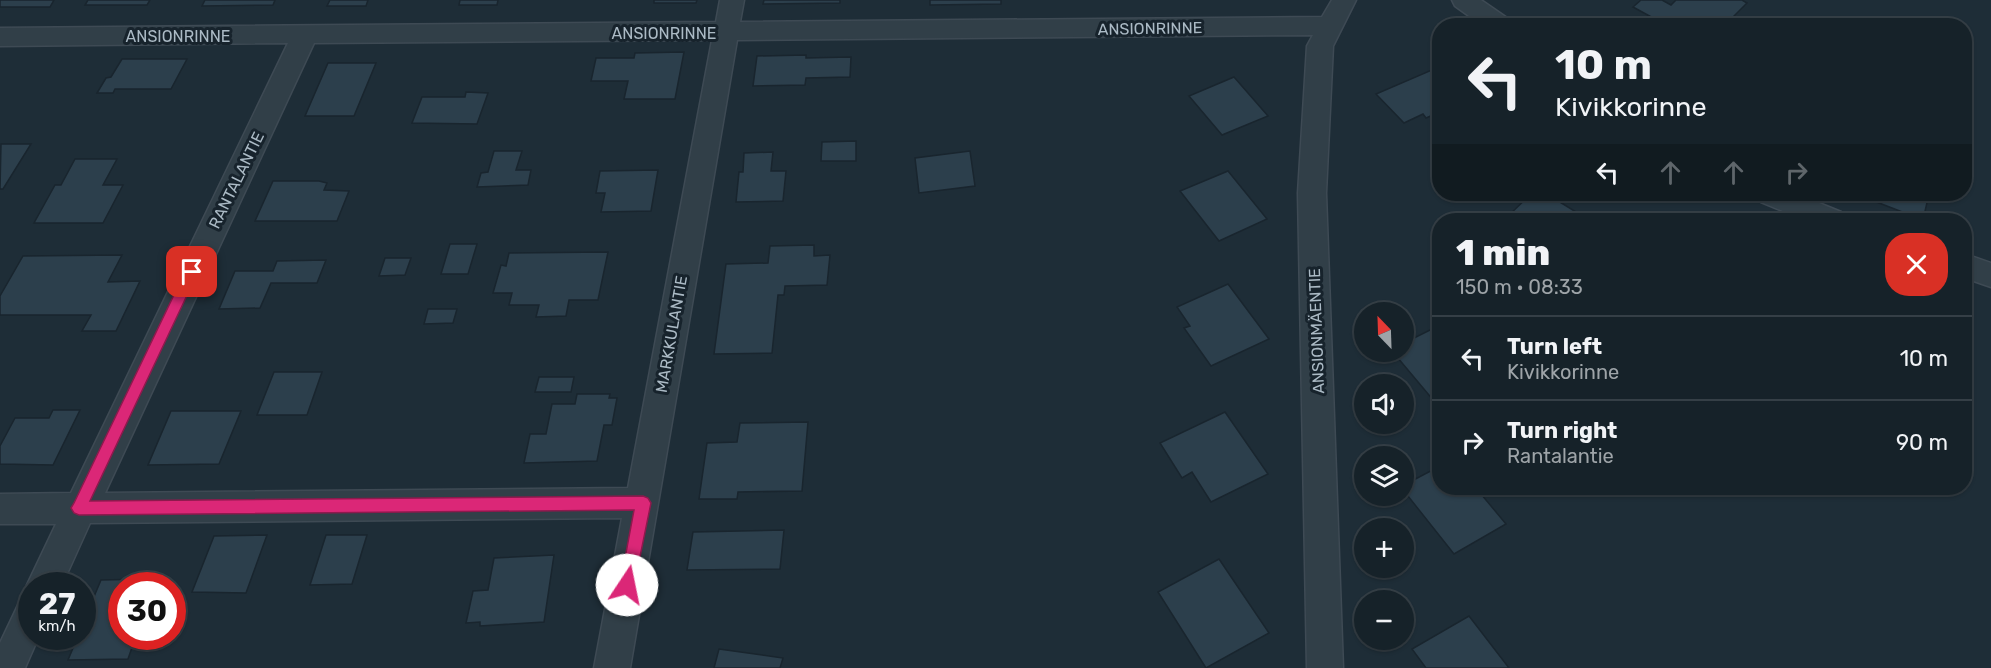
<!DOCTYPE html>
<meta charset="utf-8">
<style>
:root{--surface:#162229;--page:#1f2a31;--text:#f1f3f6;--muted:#9ea4a8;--line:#353f46}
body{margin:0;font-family:Rubik,sans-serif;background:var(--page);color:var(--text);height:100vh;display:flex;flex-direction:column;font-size:22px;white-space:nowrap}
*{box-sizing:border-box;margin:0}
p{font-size:20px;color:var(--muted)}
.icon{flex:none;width:33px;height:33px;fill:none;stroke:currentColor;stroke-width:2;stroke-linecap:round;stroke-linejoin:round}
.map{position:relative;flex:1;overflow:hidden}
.sheet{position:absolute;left:1432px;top:213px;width:540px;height:282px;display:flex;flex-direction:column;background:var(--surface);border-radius:24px;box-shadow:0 2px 4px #0004,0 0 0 2px var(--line)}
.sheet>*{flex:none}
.hud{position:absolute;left:1432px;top:18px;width:540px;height:183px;border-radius:24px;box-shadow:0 2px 4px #0004,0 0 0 2px var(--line);background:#162229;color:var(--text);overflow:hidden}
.needle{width:39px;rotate:337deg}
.buttons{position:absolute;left:1354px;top:302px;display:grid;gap:12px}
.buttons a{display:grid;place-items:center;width:60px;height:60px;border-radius:50%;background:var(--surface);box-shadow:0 2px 4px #0004,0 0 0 2px var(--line);font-size:30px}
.speed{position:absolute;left:18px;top:572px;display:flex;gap:12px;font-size:30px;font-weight:700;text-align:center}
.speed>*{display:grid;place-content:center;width:78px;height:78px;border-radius:50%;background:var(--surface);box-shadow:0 2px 4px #0004,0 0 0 2px var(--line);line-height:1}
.speed small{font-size:15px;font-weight:400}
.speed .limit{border:9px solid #d22;background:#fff;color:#111}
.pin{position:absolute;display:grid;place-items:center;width:51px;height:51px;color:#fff;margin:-26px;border-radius:12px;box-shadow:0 3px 9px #0006}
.me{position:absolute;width:66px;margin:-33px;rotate:11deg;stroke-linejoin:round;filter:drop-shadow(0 0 4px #0008)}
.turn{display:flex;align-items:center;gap:21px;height:126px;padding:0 24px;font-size:27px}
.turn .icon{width:78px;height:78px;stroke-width:2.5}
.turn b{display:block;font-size:42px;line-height:51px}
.lanes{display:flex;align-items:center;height:57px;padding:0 24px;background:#0003;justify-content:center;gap:30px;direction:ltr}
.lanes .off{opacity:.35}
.round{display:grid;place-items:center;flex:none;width:63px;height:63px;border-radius:24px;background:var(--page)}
.head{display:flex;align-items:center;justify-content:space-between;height:102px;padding:0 24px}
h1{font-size:36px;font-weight:800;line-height:45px}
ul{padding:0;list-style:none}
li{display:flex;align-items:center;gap:18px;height:84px;padding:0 24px;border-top:2px solid var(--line)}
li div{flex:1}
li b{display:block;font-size:22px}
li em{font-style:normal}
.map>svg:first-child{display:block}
.building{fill:#2c3f4c;stroke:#19252e;stroke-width:1.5}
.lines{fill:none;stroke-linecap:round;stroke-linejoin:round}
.minor-casing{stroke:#3e4a54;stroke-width:3}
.minor{fill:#313f48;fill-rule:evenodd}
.route{fill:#db2777;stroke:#8e194d;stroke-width:1.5}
.labels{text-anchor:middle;stroke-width:6;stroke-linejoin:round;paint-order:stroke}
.street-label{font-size:16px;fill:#abbac5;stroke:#17232c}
</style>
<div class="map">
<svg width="1991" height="668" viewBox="0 0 1991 668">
<rect width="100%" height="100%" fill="#1e2d37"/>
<g class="building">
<path d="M 0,0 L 54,0 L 50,7 L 0,7 Z"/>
<path d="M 88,0 L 150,0 L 147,5 L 85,5 Z"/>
<path d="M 205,0 L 275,0 L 273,5 L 202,6 Z"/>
<path d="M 330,0 L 368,0 L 366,6 L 327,6 Z"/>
<path d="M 460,0 L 498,0 L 497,5 L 459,5 Z"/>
<path d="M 654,0 L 697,0 L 696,3 L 654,3 Z"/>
<path d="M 764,0 L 840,0 L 840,3 L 763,4 Z"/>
<path d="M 930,0 L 1001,0 L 1001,4 L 930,5 Z"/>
<path d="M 1641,0 L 1662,0 L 1671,5 L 1676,0 L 1742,0 L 1747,3 L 1724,26 L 1648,26 L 1655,19 L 1633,7 Z"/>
<path d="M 684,52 L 675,99 L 624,99 L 628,81 L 591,81 L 596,58 L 634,58 L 635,53 Z"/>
<path d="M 806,55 L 806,58 L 851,57 L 850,77 L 806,78 L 805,85 L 753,86 L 757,56 Z"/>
<path d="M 122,59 L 187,59 L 171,89 L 115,89 L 113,93 L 97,93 L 106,78 L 111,77 Z"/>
<path d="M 328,63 L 376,63 L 354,116 L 305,116 Z"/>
<path d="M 1434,69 L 1440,74 L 1440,112 L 1426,118 L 1423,114 L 1404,123 L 1376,94 Z"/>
<path d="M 1234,77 L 1268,116 L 1222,135 L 1189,96 Z"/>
<path d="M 466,92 L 488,93 L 477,124 L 412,123 L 422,97 L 465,97 Z"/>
<path d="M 856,141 L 856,161 L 821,161 L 822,142 Z"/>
<path d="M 1,144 L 31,144 L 3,189 L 0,189 Z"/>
<path d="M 494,151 L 522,151 L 516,170 L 531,170 L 528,185 L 477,187 L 481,173 L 488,172 Z"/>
<path d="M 970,151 L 975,186 L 919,193 L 915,158 Z"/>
<path d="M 773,152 L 771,171 L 786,171 L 783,201 L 736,202 L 739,172 L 743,172 L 744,153 Z"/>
<path d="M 75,159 L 117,159 L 103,185 L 123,185 L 103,223 L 34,223 L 55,185 L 61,185 Z"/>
<path d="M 658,170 L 651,211 L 601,212 L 605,193 L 596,193 L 600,171 Z"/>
<path d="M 1228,171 L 1267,219 L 1219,241 L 1180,191 Z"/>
<path d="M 273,181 L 319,181 L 327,183 L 324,190 L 349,191 L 337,221 L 255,221 Z"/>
<path d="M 1531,194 L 1547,194 L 1589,220 L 1510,220 L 1506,218 Z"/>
<path d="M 1862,194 L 1929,194 L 1923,220 L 1861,196 Z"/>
<path d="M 450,244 L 477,244 L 468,274 L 441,274 Z"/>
<path d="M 814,245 L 814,256 L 830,255 L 827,285 L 785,286 L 784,295 L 778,295 L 772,353 L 714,354 L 726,264 L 768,263 L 770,246 Z"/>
<path d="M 608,252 L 598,300 L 569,300 L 566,316 L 536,317 L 539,305 L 509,305 L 512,293 L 493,293 L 501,265 L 506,266 L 509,253 Z"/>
<path d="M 122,255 L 108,282 L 140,281 L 116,331 L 82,331 L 91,315 L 0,315 L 0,296 L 23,256 Z"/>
<path d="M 385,258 L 411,258 L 405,275 L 379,276 Z"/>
<path d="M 326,260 L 317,283 L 271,283 L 260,308 L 219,309 L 235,271 L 273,271 L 277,261 Z"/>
<path d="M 1228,284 L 1269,339 L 1211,366 L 1184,328 L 1190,326 L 1177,307 Z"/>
<path d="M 428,309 L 457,309 L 453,323 L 424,324 Z"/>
<path d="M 1440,325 L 1440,407 L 1439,407 L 1392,351 L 1404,351 L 1404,343 Z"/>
<path d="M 274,372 L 322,372 L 307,415 L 257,415 Z"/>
<path d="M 539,377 L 574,377 L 571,392 L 535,392 Z"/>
<path d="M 577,394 L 610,394 L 609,398 L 617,398 L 612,425 L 604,425 L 597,461 L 524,463 L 530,434 L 546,434 L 552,404 L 575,404 Z"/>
<path d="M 53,410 L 80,410 L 53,465 L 0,464 L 0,446 L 15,418 L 49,418 Z"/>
<path d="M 171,411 L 241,411 L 219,464 L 148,465 Z"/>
<path d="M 1225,412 L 1268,474 L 1211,502 L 1192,472 L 1182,478 L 1160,443 Z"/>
<path d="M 808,422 L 802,491 L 738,492 L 737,499 L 699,499 L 707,443 L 737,442 L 740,423 Z"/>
<path d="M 1440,466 L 1440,488 L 1476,488 L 1506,524 L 1454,554 L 1404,491 L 1404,485 Z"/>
<path d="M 784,530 L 780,569 L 687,570 L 693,532 Z"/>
<path d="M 267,535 L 246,593 L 192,592 L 214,536 Z"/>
<path d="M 326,535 L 367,535 L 352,584 L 310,585 Z"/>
<path d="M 554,555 L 544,622 L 480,626 L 480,622 L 466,623 L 473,591 L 488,590 L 494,558 Z"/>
<path d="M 1219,559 L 1269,633 L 1206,668 L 1158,592 Z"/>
<path d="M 147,579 L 144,585 L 122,585 L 122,636 L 136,636 L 128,659 L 68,660 L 78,636 L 82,636 L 82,625 L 101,580 Z"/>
<path d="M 1469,616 L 1509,668 L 1426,668 L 1412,649 Z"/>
<path d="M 719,649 L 783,658 L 780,668 L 714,668 Z"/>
</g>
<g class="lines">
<defs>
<g id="minor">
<path d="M 720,0 L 744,0 L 740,22 L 1322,17 L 1332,0 L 1356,0 L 1333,46 L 1326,193 L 1343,668 L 1307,668 L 1298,193 L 1307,46 L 1313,35 L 737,40 L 630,668 L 594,668 L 622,518 L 90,523 L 62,585 L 32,585 L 32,596 L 27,585 L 56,524 L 0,524 L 0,494 L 71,493 L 288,43 L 0,46 L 0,28 L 716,22 ZM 712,40 L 628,488 L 105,493 L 314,43 Z"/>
<path d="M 1452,0 L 1481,0 L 1510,20 L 1513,26 L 1483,26 L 1455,6 Z"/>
<path d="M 1757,194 L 1797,194 L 1841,212 L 1845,220 L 1804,220 L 1761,202 Z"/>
<path d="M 1965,254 L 1991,263 L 1991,287 L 1965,278 Z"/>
<path d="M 32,596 L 32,636 L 39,636 L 25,668 L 0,668 L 0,643 L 20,601 Z"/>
</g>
</defs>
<use href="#minor" class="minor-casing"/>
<use href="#minor" class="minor"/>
</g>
<path class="route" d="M 192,266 L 198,272 L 90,501 L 643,496 L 648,498 L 651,503 L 633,591 L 627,593 L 622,591 L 620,585 L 634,510 L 79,515 L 74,513 L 71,508 L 74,503 L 185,272 Z"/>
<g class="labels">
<g class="street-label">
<text transform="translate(1150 28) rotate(-1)" y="6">ANSIONRINNE</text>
<text x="664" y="39">ANSIONRINNE</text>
<text x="178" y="42">ANSIONRINNE</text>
<text transform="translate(236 180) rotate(-64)" y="6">RANTALANTIE</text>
<text transform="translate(1316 331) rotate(-92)" y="6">ANSIONMÄENTIE</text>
<text transform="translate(671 334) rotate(-80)" y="6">MARKKULANTIE</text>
</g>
</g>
</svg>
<div class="buttons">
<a><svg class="needle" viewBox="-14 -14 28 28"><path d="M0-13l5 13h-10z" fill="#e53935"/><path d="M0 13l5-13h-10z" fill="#9ea4a8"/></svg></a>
<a><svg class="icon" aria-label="sound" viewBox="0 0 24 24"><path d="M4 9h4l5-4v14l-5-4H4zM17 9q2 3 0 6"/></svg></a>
<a><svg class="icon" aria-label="layers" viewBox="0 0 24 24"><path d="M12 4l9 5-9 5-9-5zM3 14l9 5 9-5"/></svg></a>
<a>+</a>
<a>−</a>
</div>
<div class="speed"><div>27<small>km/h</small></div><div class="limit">30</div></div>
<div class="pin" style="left:192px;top:272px;background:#d93025"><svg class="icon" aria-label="arrive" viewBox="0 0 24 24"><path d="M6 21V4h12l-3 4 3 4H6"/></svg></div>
<svg class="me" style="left:627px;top:585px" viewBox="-20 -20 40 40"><circle r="19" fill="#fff"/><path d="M0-13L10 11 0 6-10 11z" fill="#db2777"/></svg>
<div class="hud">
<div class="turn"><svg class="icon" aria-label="left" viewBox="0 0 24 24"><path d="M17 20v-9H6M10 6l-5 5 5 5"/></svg><div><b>10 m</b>Kivikkorinne</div></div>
<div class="lanes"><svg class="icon" aria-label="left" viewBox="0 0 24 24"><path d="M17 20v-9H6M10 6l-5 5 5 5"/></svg><svg class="icon off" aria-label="ahead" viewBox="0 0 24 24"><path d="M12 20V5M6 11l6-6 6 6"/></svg><svg class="icon off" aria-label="ahead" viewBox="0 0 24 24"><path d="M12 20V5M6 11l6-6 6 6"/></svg><svg class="icon off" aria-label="right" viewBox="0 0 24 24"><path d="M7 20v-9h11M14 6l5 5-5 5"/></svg></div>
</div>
<section class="sheet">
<div class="head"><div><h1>1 min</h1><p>150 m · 08:33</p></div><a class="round" style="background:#d93025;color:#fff"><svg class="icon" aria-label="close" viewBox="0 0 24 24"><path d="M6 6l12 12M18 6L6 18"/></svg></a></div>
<ul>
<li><svg class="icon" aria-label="left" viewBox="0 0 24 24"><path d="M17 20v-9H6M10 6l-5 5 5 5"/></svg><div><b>Turn left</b><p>Kivikkorinne</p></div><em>10 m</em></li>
<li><svg class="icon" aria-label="right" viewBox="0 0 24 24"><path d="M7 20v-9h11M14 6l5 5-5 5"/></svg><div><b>Turn right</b><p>Rantalantie</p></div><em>90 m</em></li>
</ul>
</section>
</div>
